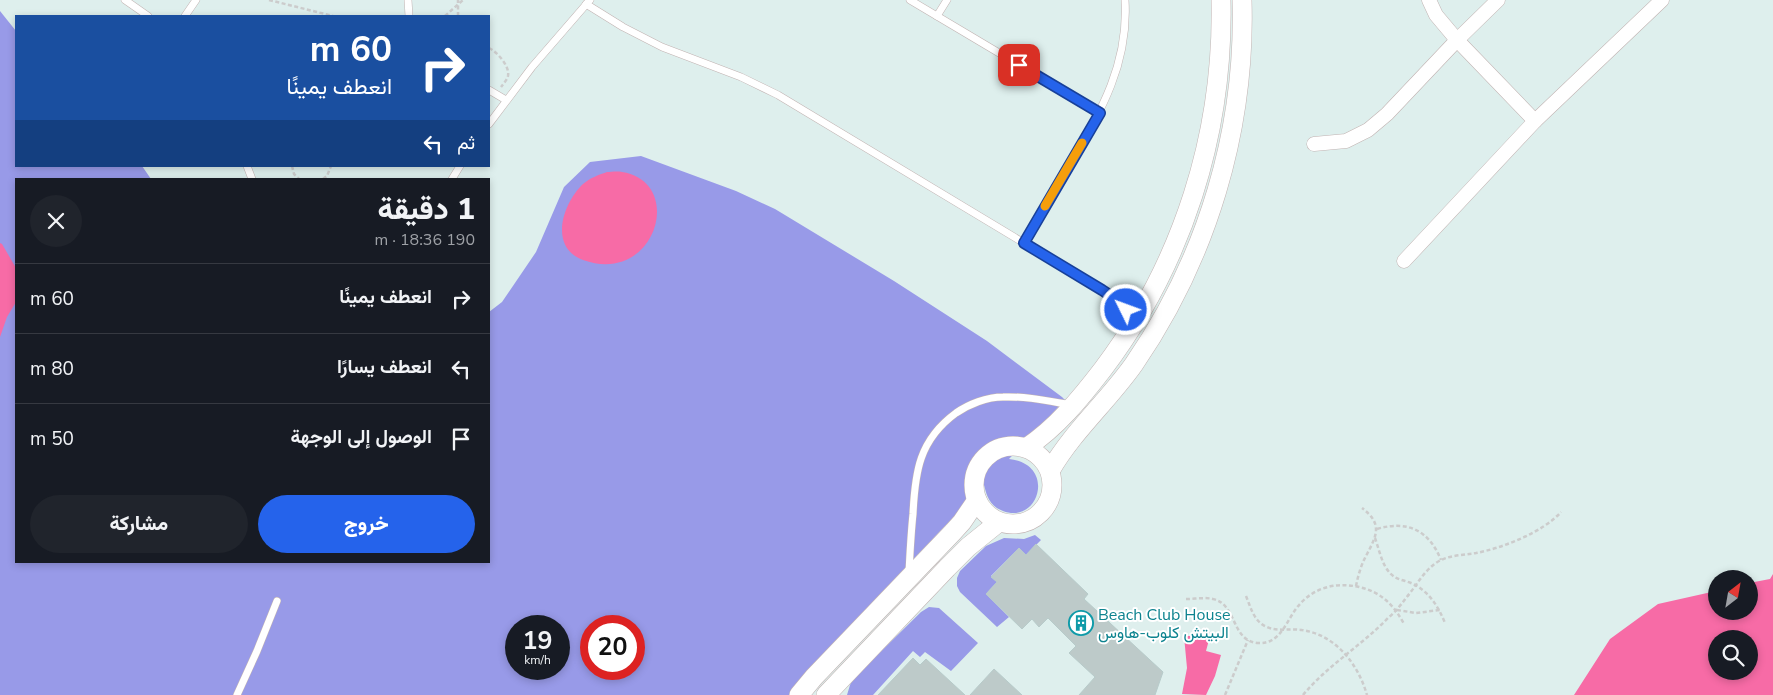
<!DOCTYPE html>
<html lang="ar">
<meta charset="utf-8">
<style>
:root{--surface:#171b24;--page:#20242c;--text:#f1f3f6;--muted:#9ea1a6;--line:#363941;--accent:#2563eb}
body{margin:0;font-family:"Nunito Sans",Vazirmatn,sans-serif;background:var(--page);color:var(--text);direction:rtl;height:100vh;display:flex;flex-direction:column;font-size:19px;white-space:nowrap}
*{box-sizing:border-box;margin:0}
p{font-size:16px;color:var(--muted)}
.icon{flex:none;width:28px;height:28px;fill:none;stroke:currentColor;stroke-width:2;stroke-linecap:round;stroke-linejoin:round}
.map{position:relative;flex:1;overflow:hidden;direction:ltr}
.side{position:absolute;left:15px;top:178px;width:475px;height:385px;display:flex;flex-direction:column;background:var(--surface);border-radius:0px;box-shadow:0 2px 8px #0003;direction:rtl}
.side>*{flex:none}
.guide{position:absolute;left:15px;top:15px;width:475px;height:152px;border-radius:0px;box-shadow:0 2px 8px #0003;direction:rtl;background:#1a4fa0;color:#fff;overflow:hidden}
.needle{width:32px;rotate:31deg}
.buttons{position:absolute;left:1708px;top:570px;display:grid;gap:10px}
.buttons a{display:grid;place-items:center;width:50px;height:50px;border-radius:50%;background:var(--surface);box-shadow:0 2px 8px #0003;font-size:25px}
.speed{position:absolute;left:505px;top:615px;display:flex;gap:10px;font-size:25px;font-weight:700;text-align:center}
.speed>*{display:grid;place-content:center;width:65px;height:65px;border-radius:50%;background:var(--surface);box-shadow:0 2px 8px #0003;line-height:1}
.speed small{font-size:12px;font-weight:400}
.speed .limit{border:8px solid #d22;background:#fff;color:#111}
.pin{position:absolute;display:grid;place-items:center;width:42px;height:42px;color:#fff;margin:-21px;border-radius:10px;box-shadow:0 2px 8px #0006}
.me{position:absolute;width:55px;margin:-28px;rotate:312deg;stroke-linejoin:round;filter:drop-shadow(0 0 4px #0008)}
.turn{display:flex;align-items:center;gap:18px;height:105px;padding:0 15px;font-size:22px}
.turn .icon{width:65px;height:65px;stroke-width:2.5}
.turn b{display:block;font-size:35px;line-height:42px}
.then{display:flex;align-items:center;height:48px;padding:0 15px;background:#0003;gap:10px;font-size:19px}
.round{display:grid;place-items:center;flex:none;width:52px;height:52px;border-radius:26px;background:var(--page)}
.overview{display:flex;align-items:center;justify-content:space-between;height:85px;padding:0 15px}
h1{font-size:30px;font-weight:800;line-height:38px}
.cta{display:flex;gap:10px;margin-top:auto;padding:10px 15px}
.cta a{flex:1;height:58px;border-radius:30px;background:var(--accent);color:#fff;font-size:20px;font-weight:800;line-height:58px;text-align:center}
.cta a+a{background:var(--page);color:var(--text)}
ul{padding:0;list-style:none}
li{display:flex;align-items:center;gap:15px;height:70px;padding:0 15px;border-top:1px solid var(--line)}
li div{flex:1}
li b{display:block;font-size:19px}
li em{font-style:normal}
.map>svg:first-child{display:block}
.green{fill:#989ae8;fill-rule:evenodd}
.water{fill:#f76ba6;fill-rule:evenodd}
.building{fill:#bdcac9;stroke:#b7cbca}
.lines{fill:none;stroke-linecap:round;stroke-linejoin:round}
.lane-casing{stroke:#c1b3b2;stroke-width:8}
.street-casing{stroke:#c1b3b2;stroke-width:15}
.secondary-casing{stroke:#c1b3b2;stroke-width:20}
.path{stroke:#ccc;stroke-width:2.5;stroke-dasharray:4 2.5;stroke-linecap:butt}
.lane{stroke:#fff;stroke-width:7}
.street{stroke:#fff;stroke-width:14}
.secondary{stroke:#fff;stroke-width:19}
.route-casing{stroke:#184099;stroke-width:12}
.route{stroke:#2563eb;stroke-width:9}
.slow{stroke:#f59e0b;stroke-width:9}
.labels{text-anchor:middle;stroke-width:4;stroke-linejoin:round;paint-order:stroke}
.culture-label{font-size:16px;fill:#0d838f;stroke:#fff;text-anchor:start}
</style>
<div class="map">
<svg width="1773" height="695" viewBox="0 0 1773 695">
<rect width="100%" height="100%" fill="#deefed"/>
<g class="green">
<path d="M 0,11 L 16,31 L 16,166 L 142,166 L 151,179 L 16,179 L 16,561 L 489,561 L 489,312 L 502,302 L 536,252 L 564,187 L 590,162 L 641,156 L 736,191 L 775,209 L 894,281 L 987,341 L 1062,397 L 1065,400 L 1009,459 C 1057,464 1039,525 1003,511 C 990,506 987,497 984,485 L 809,669 L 789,695 L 0,695 ZM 516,626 L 559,626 L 559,669 L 516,669 ZM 591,626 L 634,626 L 634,669 L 591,669 Z"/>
<path d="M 1035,535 L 1041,540 L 1026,555 L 1019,548 L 991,576 L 997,582 L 986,594 L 1009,617 L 997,627 L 960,592 L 957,586 L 957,578 L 960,571 L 986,546 L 1004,538 L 1024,539 Z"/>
<path d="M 929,607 L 939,608 L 978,643 L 951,671 L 925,652 L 920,657 L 913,651 L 873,695 L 847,695 L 850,685 L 853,679 L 921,612 Z"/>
</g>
<g class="water">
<path d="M 607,172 C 611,172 617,171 622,172 C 686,182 656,286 583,260 C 548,247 563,203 583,184 C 590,178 598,175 607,172 Z"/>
<path d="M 0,243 L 2,244 L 16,268 L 16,302 L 7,317 L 0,337 Z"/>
<path d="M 1773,574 L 1773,695 L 1574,695 L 1610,639 L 1658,604 L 1716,591 L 1716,611 L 1749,611 L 1749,583 L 1770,579 ZM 1716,639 L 1749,639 L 1749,671 L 1716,671 Z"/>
<path d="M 1184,636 L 1210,636 L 1206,651 L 1221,655 L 1215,676 L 1206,695 L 1182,694 L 1187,668 Z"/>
</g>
<g class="building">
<path d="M 1036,544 L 1088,594 L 1084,599 L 1163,672 L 1155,695 L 1079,695 L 1095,677 L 1069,653 L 1076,646 L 1048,618 L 1039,627 L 1032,619 L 1022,629 L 986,594 L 997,582 L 991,577 L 1019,548 L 1026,555 Z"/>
<path d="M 913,658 L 920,665 L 926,659 L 965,695 L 878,695 Z"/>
<path d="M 994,669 L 1022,695 L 970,695 Z"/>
</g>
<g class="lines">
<defs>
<g id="lane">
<path d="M 125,0 L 148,16"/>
<path d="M 408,0 L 409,16"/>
<path d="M 910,0 L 1100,113"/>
<path d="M 586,4 L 623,27 L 662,47 L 741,77 L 778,95 L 1102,290 C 1115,299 1125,307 1133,320"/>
<path d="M 185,16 L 196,0"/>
<path d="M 937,16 L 947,0"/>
<path d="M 489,90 L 506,100"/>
<path d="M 489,124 L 532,67 L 590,0"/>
<path d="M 247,166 L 252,179"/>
<path d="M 452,179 L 460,166"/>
<path d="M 1023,243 C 1039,216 1055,190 1070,164 C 1101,111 1129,64 1125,0"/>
<path d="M 909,572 C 910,552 911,533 913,514 C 915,472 919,440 956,413 C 969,404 987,397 1003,397 C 1026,396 1048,401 1071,405"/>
<path d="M 237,695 L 257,651 L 277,601"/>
</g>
<g id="street">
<path d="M 1429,0 L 1436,15 L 1457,40 L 1535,121"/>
<path d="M 1314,144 L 1346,141 L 1368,130 L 1387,114 L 1457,40 L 1498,0"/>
<path d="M 1404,261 L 1535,121 L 1662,0"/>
</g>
<g id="secondary">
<circle cx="1013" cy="485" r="39"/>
<path d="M 1026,448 C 1057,427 1080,399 1103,369 C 1183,263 1224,133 1221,0"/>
<path d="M 1050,471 C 1073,431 1108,401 1134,364 C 1207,258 1246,129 1242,0"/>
<path d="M 799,695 L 814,677 L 953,532 L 962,522 L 977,500"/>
<path d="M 826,695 L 947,568 L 968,547 L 999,522"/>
</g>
</defs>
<use href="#lane" class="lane-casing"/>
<use href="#street" class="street-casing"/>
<use href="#secondary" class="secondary-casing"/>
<g class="path">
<path d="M 269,0 L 333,16"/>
<path d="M 445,16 L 463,0"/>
<path d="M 458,16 L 458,0"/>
<path d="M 489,48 C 497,52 510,66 508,76 C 507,80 504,83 501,87"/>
<path d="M 292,166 L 294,174 L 299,179"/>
<path d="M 323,179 L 327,176 L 331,166"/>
<path d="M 1377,529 C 1407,520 1429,530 1441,560"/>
<path d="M 1375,538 C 1379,549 1382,565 1390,573 C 1396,580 1404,580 1411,583 C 1429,591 1438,606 1445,623"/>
<path d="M 1356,586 C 1358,576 1361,565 1366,556 C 1377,535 1383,524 1362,508"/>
<path d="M 1246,596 C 1251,608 1254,622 1267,627 C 1278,632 1291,628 1302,630 C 1336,635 1358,664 1367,695"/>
<path d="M 1186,599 C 1195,599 1205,597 1213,599 C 1237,604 1231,640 1257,643 C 1282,645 1286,619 1300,604 C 1315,587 1337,582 1359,587 C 1381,592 1394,605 1404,624"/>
<path d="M 1397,610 L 1416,613 L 1440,610"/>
<path d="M 1225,695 L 1248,640"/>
<path d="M 1303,695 C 1328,665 1361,646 1388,618 C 1395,612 1401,605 1406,598 C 1417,585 1424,570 1439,561 C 1450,555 1464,555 1476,553 C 1503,548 1543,532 1561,512"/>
</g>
<use href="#lane" class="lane"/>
<use href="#street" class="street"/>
<use href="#secondary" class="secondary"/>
</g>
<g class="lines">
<defs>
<path id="route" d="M 1019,65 L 1100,113 L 1024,243 L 1102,290 L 1114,298 L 1126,310"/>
</defs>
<use href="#route" class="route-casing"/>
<use href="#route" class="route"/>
<path class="slow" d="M 1045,206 L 1082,143"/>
</g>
<defs>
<symbol id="building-ring" viewBox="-11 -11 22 22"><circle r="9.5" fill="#fff" stroke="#0f9aa8" stroke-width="1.5"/><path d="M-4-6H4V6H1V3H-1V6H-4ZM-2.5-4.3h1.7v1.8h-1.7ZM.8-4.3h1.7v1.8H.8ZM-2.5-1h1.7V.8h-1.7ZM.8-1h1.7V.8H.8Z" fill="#0f9aa8"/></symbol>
</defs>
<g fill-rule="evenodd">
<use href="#building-ring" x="1067" y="609" width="28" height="28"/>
</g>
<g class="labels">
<g class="culture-label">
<text x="1098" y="620">Beach Club House<tspan x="1098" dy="18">البيتش كلوب-هاوس</tspan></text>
</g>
</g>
</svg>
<div class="buttons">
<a><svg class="needle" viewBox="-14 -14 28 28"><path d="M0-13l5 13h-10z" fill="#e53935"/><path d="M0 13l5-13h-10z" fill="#9ea1a6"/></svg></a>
<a><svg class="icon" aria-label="search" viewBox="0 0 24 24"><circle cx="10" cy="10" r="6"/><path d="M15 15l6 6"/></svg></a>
</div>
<div class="speed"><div>19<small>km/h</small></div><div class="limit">20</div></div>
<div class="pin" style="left:1019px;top:65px;background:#d93025"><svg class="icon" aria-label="arrive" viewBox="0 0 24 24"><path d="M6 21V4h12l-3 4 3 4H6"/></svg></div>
<svg class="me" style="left:1126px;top:310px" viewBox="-20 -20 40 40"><circle r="17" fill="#2563eb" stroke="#fff" stroke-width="3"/><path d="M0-11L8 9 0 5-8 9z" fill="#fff"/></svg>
<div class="guide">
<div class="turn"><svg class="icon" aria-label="right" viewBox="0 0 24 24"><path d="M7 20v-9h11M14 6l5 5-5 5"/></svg><div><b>60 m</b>انعطف يمينًا</div></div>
<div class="then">ثم<svg class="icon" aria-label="left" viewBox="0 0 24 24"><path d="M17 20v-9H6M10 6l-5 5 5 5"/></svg></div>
</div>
<section class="side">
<div class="overview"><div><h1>1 دقيقة</h1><p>190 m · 18:36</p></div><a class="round"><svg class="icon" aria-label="close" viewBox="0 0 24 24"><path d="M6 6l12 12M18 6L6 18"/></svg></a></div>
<ul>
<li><svg class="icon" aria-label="right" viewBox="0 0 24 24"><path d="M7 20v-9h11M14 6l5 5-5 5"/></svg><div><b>انعطف يمينًا</b></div><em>60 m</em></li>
<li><svg class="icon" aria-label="left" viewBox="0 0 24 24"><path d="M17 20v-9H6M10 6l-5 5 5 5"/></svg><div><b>انعطف يسارًا</b></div><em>80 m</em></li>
<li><svg class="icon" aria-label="arrive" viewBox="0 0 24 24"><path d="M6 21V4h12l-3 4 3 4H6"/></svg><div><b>الوصول إلى الوجهة</b></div><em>50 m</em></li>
</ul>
<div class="cta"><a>خروج</a><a>مشاركة</a></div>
</section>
</div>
